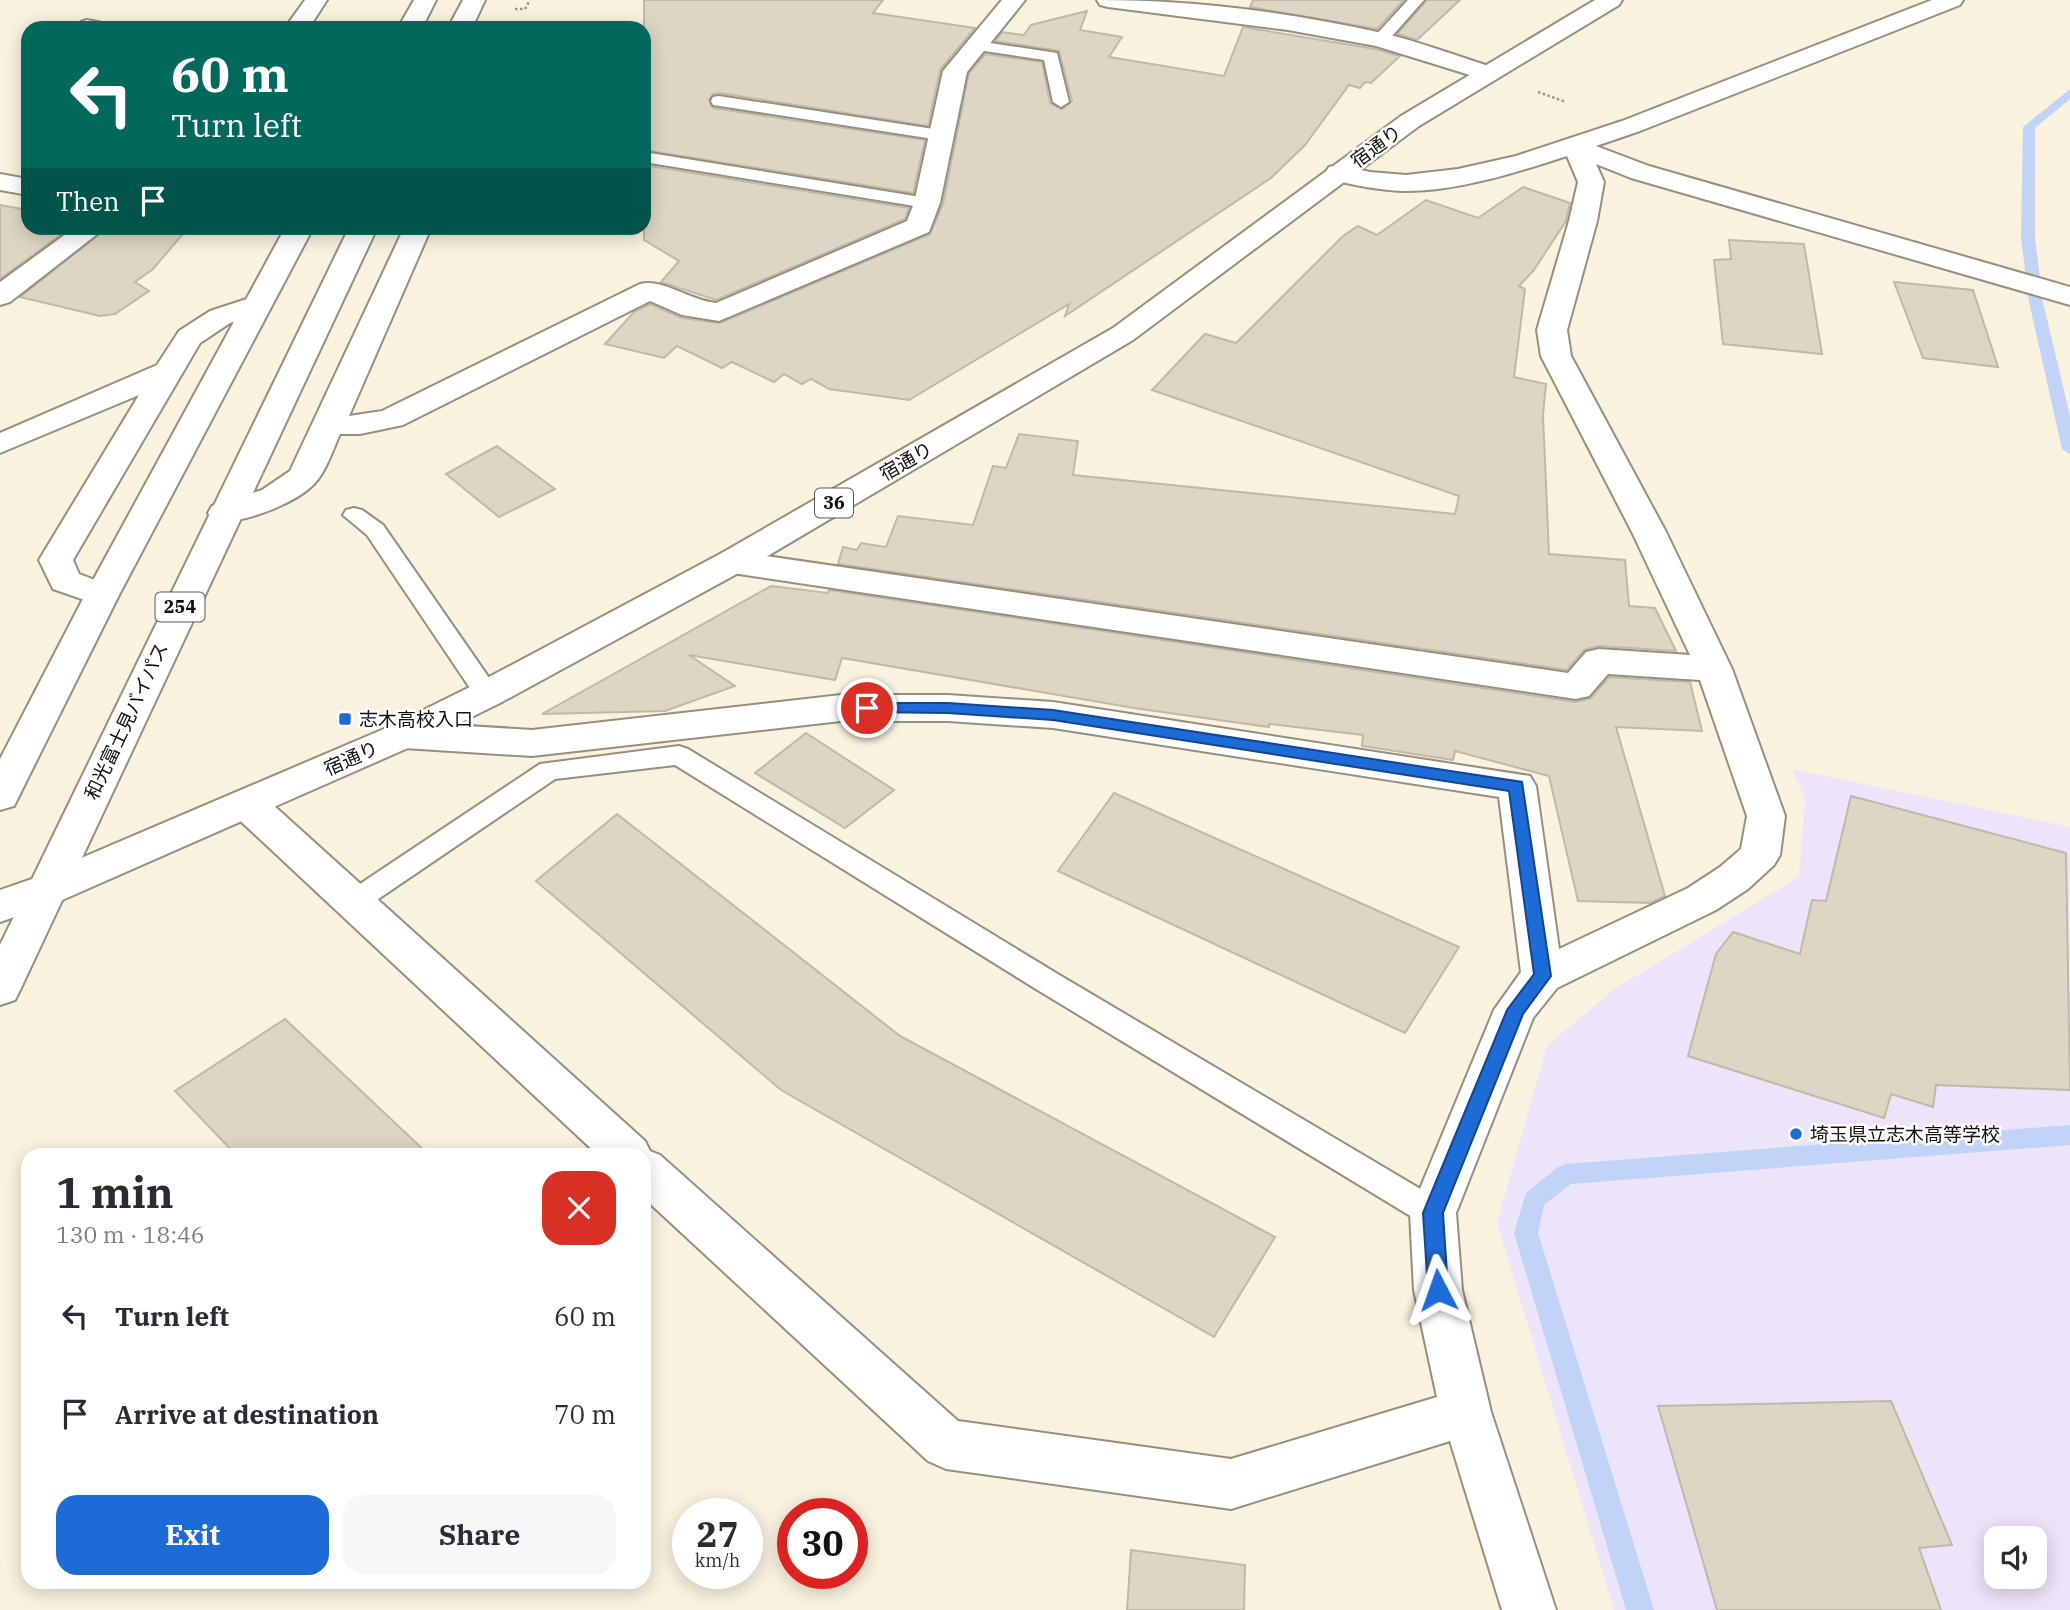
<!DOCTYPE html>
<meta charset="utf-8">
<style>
:root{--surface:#fff;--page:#f7f7f7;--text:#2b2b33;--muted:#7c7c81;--accent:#1d6bd6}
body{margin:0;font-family:"IBM Plex Serif","Noto Sans JP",serif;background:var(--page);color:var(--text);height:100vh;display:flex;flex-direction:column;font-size:26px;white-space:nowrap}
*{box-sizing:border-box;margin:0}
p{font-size:23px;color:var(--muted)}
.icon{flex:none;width:38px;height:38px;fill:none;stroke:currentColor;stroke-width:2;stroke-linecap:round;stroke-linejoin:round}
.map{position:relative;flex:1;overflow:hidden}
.drawer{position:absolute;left:21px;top:1148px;width:630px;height:441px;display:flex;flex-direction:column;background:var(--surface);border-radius:21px;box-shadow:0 4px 18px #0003}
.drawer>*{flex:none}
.top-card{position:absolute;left:21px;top:21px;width:630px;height:214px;border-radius:21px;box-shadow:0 4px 18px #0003;background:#00695c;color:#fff;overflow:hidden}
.controls{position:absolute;left:1984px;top:1526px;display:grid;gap:14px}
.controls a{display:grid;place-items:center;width:63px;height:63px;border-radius:14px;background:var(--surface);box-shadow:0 4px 18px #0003;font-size:35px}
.speed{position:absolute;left:672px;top:1498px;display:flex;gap:14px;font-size:35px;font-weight:700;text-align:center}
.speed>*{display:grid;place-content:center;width:91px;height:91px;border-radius:50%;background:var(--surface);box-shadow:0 4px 18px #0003;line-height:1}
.speed small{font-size:18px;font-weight:400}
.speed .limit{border:10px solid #d22;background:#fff;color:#111}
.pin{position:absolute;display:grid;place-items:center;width:60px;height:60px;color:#fff;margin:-30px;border:4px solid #fff;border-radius:50%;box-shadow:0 2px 7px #0007}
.me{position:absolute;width:77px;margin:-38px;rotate:356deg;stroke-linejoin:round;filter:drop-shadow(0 0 5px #0008)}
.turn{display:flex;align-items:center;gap:24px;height:147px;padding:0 35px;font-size:32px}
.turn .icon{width:91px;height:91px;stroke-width:2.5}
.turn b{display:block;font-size:49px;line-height:60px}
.then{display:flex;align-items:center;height:66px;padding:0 35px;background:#0003;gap:14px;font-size:26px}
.round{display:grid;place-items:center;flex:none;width:74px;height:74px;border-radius:21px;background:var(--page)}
.overview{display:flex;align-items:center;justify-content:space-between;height:119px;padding:0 35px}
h1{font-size:42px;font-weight:700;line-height:52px}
.cta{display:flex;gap:14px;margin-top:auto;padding:14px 35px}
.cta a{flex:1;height:80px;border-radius:21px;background:var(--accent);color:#fff;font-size:28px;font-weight:700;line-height:80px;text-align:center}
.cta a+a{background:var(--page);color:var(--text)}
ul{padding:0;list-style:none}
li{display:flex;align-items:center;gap:21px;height:98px;padding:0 35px}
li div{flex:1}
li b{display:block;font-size:26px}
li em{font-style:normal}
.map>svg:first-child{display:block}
.education{fill:#ebe4fa;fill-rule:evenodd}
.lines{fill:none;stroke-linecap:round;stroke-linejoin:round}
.stream{fill:#c1d4f7;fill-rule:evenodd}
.building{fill:#ddd6c4;stroke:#bfb9a7;stroke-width:2}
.lane-casing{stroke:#968f7e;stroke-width:4}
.street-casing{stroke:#968f7e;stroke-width:4}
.primary-casing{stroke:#968f7e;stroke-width:4}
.highway-casing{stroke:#968f7e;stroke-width:4}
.path{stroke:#9a9588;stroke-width:2.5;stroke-dasharray:2.5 2.5;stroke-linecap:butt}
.lane{fill:#fff;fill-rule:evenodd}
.street{fill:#fff;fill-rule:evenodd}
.primary{fill:#fff;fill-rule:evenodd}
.highway{fill:#fff;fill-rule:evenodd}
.route{fill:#1d6bd6;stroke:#13468b;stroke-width:2}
.poi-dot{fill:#1d6bd6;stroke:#fff;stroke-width:2.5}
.labels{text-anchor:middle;stroke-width:5;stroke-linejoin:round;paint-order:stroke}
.shield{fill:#fff;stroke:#585753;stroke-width:2}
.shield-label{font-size:18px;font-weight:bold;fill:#110f09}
.street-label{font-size:19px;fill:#110f09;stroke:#fff}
.poi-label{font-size:19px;fill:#110f09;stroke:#fff;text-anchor:start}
</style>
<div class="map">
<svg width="2070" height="1610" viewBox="0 0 2070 1610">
<rect width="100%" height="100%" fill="#f9f2df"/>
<path class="education" d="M 1792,769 L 2070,827 L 2070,1610 L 1614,1610 L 1497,1223 L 1547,1046 L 1613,990 L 1799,877 L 1805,798 ZM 1997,1538 L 2035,1538 L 2035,1577 L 1997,1577 Z"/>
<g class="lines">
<g class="stream">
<path d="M 2070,89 L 2070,99 L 2035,128 L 2035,238 L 2043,302 L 2070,416 L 2070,454 L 2062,449 L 2029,302 L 2021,238 L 2023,127 Z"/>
<path d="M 2070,1125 L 2070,1145 L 1571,1184 L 1544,1205 L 1538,1233 L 1654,1610 L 1626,1610 L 1514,1233 L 1526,1193 L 1558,1167 L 1566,1164 Z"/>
</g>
</g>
<g class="building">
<path d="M 644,0 L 883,0 L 873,13 L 975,28 L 940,70 L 928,126 L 719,93 L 713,94 L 709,100 L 713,108 L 925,140 L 913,193 L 644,150 Z"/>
<path d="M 1253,0 L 1404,0 L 1377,29 L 1250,7 Z"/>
<path d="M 1427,0 L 1460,0 L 1417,40 L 1397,34 Z"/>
<path d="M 1087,11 L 1080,30 L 1122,37 L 1109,57 L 1224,76 L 1243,27 L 1375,49 L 1400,56 L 1371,83 L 1365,82 L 1360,88 L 1349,85 L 1305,145 L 1271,178 L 1065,316 L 1069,304 L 909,400 L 829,389 L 811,379 L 802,384 L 784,374 L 774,382 L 732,362 L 722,368 L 677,346 L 664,358 L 605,344 L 634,312 L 650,304 L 682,318 L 720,323 L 930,234 L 943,204 L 969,73 L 985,54 L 1042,62 L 1050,103 L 1062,109 L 1072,101 L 1059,51 L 995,41 L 1002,32 L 1024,35 L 1031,25 Z"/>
<path d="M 644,165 L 909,208 L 905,219 L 716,300 L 661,282 L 679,261 L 644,240 Z"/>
<path d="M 1523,187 L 1570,203 L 1566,221 L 1534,270 L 1519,286 L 1525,289 L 1514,377 L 1546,384 L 1543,415 L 1549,554 L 1625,560 L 1629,606 L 1655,608 L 1676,651 L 1598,646 L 1584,650 L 1567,670 L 838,564 L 843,547 L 857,550 L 861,543 L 886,547 L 898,516 L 973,525 L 993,466 L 1006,468 L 1019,434 L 1078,441 L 1073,475 L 1455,514 L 1459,496 L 1152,390 L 1205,334 L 1236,343 L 1343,236 L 1358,226 L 1377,235 L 1426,200 L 1478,218 Z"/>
<path d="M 0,205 L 28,210 L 28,228 L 70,228 L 0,279 Z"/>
<path d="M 107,228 L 188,228 L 153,269 L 135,282 L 149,291 L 115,314 L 100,316 L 20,297 Z"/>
<path d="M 1729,240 L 1804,244 L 1822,354 L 1723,344 L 1714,260 L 1731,259 Z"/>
<path d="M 1894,282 L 1973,290 L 1998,367 L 1923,358 Z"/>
<path d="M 497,446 L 555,489 L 499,517 L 446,474 Z"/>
<path d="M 771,586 L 828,593 L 829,590 L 1576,702 L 1591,698 L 1609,677 L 1690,682 L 1702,731 L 1616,727 L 1665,896 L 1651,903 L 1578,901 L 1549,776 L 1455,751 L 1453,760 L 1362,746 L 1363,735 L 1269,724 L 1269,727 L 1134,708 L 842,658 L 835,680 L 689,655 L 735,686 L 665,711 L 542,714 Z"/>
<path d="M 806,733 L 894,790 L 845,828 L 755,773 Z"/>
<path d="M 1114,793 L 1459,947 L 1405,1033 L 1058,871 Z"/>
<path d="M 1851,796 L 2066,853 L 2070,1090 L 1936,1085 L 1933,1107 L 1891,1094 L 1884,1118 L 1688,1056 L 1716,954 L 1733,932 L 1800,954 L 1812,900 L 1826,901 Z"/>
<path d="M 617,814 L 900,1036 L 1275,1237 L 1214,1337 L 781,1090 L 536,881 Z"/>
<path d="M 285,1019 L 429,1155 L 236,1155 L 175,1091 Z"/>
<path d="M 1891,1401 L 1952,1545 L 1919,1548 L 1941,1610 L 1717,1610 L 1658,1406 Z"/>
<path d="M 1131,1550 L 1245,1565 L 1244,1610 L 1127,1610 Z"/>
</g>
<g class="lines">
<defs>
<g id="lane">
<path d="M 1408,0 L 1424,0 L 1386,43 L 1374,43 L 1372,40 L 1374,37 Z"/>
<path d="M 87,20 L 113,25 L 115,28 L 81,28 L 79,25 L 81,22 Z"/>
<path d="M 977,41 L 1057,53 L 1069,102 L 1061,107 L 1053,102 L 1044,60 L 971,49 L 969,46 Z"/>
<path d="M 719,96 L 940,130 L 949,135 L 940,140 L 713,105 L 711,101 L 713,97 Z"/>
<path d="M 644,152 L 927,198 L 936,203 L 927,208 L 644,162 Z"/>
<path d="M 354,508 L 362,510 L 383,525 L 496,688 L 499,694 L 496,700 L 487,703 L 478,700 L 367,535 L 343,515 L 346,510 Z"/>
<path d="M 679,746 L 688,749 L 1056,973 L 1444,1203 L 1449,1213 L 1444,1223 L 1433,1227 L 1422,1223 L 1036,989 L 675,765 L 555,779 L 362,910 L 352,914 L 342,910 L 338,903 L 342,896 L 540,764 Z"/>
</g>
<g id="street">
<path d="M 305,0 L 327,0 L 309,28 L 285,28 Z"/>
<path d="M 1002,0 L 1025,0 L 967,72 L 940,203 L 929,232 L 719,321 L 682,315 L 650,301 L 403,425 L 360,434 L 340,434 C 333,449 326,472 314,484 C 296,503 238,527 212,520 L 208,513 L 212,506 L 262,490 L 290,471 L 404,228 L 431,228 L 349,416 L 382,411 L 640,284 C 662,278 689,300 716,303 L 907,221 L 914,203 L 943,71 Z"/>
<path d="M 1097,0 C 1192,0 1289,12 1382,33 C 1420,42 1457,56 1495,68 L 1498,73 L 1495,78 L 1486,80 L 1376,46 L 1288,30 L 1108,7 L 1100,5 Z"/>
<path d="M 1932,0 L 1963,0 L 1960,5 L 1640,131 L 1596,146 L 1649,166 L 2070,287 L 2070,305 L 1631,178 L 1596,164 L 1604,182 L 1597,221 L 1567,330 L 1571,356 L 1666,532 L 1732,669 L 1785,816 L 1780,855 L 1774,865 L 1748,889 L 1716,910 L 1557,988 L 1533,1018 L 1456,1213 L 1462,1290 L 1491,1412 L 1556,1610 L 1502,1610 L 1450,1441 L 1231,1509 L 946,1469 L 928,1461 L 644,1198 L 644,1155 L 598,1155 L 233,814 L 228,804 L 233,794 L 247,790 L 261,794 L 645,1141 L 650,1151 L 660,1155 L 958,1421 L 1231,1459 L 1437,1397 L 1414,1290 L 1410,1213 L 1494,1010 L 1521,972 L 1499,797 L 1053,728 L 948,721 L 841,721 L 532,756 L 404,748 L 391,744 L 385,735 L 391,726 L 404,722 L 532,730 L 841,695 L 948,695 L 1053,702 L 1530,776 L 1536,786 L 1559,949 L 1688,888 L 1720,867 L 1741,849 L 1747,816 L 1700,680 L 1608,674 L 1589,696 L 1576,699 L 732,573 L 720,570 L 715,562 L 720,554 L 732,551 L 1568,673 L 1586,652 L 1599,649 L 1690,655 L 1632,532 L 1541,356 L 1537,330 L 1569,221 L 1578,182 L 1567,156 C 1518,172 1455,192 1403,191 C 1378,190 1353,185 1329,179 L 1325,173 L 1329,167 L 1338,165 L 1370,172 L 1406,175 L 1458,169 L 1516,156 L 1622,121 Z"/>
<path d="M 0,174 L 28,179 L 28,195 L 0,190 Z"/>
<path d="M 74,228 L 105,228 L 10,302 L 0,305 L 0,282 Z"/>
<path d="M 256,296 L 266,299 L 270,305 L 266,311 L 230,323 L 200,343 L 73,560 L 79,574 L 114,587 L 119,595 L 114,603 L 102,606 L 53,589 L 39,560 L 139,395 L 0,453 L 0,433 L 157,365 L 179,331 L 210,311 Z"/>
</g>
<path id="primary" d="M 1595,0 L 1622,0 L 1619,5 L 1419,126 L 1133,340 L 744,570 L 500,703 L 417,744 L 60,901 L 0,922 L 0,890 L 32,879 L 391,726 L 474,685 L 720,554 L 1113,328 L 1401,116 Z"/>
<g id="highway">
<path d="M 414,0 L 436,0 L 422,28 L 398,28 Z"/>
<path d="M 463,0 L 485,0 L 472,28 L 448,28 Z"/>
<path d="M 285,228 L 313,228 L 119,595 L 19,796 L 14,806 L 0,810 L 0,759 L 85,595 Z"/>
<path d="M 349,228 L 377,228 L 21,988 L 15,1000 L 0,1005 L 0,945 Z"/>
</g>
</defs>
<use href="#lane" class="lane-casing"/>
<use href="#street" class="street-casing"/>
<use href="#primary" class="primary-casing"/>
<use href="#highway" class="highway-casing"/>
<g class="path">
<path d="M 515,9 L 525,9 L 530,0"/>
<path d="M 1538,92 L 1566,102"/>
</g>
<use href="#lane" class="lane"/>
<use href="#street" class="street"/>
<use href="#primary" class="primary"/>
<use href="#highway" class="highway"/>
</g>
<path class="route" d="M 867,703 L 948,703 L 1053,710 L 1522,782 L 1551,976 L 1523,1014 L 1443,1213 L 1448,1290 L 1445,1296 L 1438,1299 L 1431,1296 L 1428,1290 L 1423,1213 L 1507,1010 L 1534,974 L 1509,791 L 1053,720 L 948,713 L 862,712 L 860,708 Z"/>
<g class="poi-dot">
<rect x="338" y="712" width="14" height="14" rx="3.5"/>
<circle cx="1796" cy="1134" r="7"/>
</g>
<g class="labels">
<g class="shield">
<rect x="815" y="488.5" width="38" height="29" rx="5"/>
<rect x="155.5" y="592.5" width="49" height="29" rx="5"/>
</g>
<g class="shield-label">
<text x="834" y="509">36</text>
<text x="180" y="613">254</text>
</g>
<g class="street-label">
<text transform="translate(1376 146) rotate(-36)" y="7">宿通り</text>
<text transform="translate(906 461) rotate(-30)" y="7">宿通り</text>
<text transform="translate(126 721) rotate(-65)" y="7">和光富士見バイパス</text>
<text transform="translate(351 758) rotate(-24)" y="7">宿通り</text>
</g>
<g class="poi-label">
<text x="359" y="726">志木高校入口</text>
<text x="1810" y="1141">埼玉県立志木高等学校</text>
</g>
</g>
</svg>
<div class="controls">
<a><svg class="icon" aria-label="sound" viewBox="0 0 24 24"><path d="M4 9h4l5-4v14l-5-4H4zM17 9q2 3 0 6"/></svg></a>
</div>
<div class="speed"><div>27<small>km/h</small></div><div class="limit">30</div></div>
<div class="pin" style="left:867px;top:708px;background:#d93025"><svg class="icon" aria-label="arrive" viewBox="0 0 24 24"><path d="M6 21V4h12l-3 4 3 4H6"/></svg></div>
<svg class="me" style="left:1438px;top:1290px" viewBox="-20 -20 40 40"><path d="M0-17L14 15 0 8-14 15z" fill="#1d6bd6" stroke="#fff" stroke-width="4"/></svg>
<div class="top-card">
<div class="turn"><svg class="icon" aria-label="left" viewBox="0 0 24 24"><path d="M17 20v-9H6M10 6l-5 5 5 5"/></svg><div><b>60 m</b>Turn left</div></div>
<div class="then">Then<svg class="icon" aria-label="arrive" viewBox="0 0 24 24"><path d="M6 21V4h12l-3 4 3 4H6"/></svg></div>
</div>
<section class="drawer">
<div class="overview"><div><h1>1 min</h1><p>130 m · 18:46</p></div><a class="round" style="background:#d93025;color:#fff"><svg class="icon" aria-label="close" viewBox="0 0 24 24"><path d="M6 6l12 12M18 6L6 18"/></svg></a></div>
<ul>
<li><svg class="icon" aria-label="left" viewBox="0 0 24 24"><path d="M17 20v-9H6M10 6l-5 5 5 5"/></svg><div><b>Turn left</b></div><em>60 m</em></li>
<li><svg class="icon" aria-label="arrive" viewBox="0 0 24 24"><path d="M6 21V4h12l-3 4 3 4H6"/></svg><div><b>Arrive at destination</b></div><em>70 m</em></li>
</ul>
<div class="cta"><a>Exit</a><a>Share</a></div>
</section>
</div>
